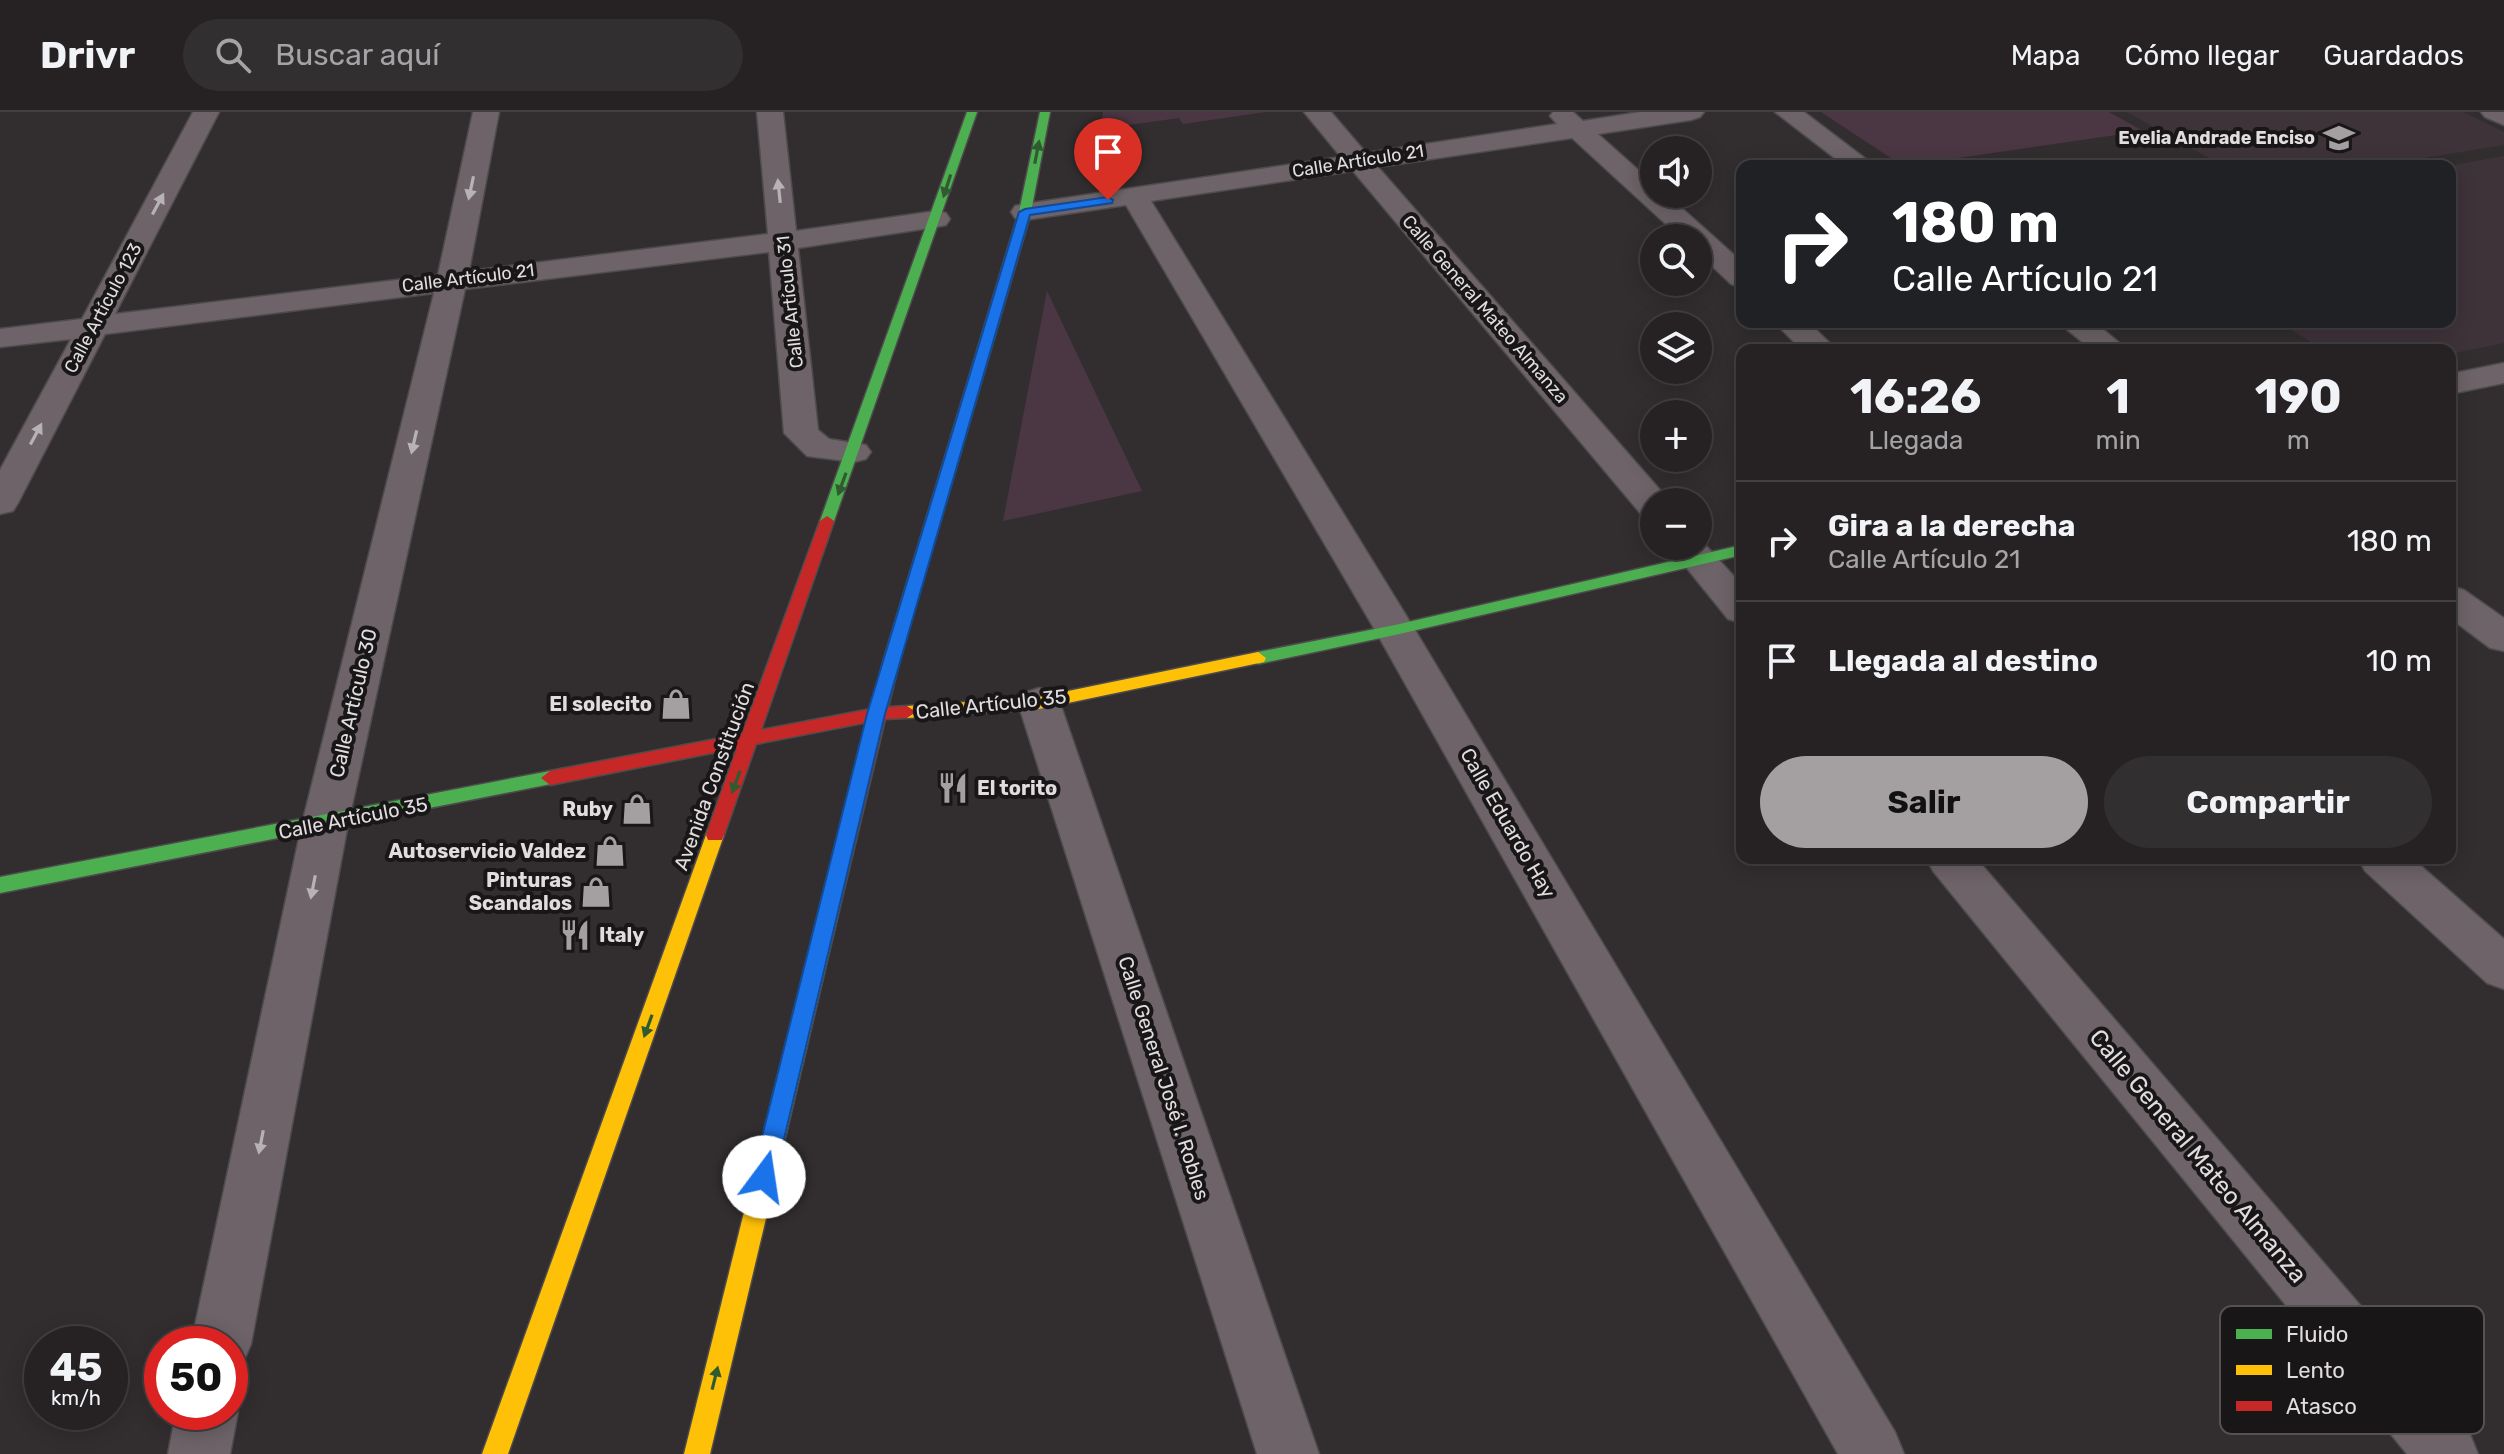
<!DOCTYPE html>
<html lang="es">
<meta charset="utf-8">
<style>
:root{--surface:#262224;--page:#322f31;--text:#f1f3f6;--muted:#a4a4a6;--line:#423f41;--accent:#a4a0a2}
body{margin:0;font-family:Rubik,sans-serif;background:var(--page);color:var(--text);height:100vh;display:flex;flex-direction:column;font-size:30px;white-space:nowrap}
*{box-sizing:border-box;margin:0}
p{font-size:26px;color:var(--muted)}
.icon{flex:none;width:44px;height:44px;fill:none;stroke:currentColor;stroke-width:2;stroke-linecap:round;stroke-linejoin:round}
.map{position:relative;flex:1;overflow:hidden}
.side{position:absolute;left:1736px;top:232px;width:720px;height:520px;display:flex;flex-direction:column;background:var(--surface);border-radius:16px;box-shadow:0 4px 20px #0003,0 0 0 2px var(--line)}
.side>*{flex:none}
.banner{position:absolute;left:1736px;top:48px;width:720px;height:168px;border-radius:16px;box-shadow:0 4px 20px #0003,0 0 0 2px var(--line);background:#202124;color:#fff;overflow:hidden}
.fabs{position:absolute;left:1640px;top:24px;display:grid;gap:16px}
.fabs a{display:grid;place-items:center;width:72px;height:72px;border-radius:50%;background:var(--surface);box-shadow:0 4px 20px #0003,0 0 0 2px var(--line);font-size:40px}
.speed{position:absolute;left:24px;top:1214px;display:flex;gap:16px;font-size:40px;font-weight:700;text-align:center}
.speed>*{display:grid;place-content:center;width:104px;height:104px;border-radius:50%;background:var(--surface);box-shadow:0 4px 20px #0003,0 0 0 2px var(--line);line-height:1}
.speed small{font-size:20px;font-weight:400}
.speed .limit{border:12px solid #d22;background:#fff;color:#111}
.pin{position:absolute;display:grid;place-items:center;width:68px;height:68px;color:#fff;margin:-82px -34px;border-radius:50% 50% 50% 0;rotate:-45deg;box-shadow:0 0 8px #0007}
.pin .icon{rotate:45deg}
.me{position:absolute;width:88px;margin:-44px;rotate:14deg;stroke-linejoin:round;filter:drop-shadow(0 0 6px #0008)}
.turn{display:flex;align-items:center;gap:28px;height:168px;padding:0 24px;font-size:36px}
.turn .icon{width:104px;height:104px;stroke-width:2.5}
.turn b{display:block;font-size:56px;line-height:68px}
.eta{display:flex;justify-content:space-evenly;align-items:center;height:136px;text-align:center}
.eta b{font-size:48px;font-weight:700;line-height:56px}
.action{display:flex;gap:16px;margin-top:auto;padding:16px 24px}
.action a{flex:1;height:92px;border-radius:48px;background:var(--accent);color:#111;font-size:32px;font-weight:700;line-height:92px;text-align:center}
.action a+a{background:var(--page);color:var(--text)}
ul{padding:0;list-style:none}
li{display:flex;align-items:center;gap:24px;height:120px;padding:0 24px;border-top:2px solid var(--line)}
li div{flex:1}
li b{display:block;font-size:30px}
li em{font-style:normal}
header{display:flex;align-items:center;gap:48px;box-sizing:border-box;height:112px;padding:0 40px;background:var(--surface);border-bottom:2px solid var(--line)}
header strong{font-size:38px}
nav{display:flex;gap:44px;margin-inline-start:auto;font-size:28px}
.search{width:560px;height:72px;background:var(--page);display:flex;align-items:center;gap:20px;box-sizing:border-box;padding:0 28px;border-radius:44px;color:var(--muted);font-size:30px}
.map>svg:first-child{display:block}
.built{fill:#3f333a}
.green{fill:#4b3743}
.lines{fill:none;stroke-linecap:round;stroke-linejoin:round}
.street-casing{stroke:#4d4b4c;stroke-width:3}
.fast-casing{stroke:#4d4b4c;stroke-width:3}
.slow-casing{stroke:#4d4b4c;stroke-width:3}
.jam-casing{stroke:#4d4b4c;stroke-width:3}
.street{fill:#6d6368;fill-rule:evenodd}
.fast{fill:#4caf50;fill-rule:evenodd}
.slow{fill:#ffc107;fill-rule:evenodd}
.jam{fill:#c62828;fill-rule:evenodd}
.oneway{fill:#305b31}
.oneway2{fill:#b8b2b5}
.route{fill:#1a73e8;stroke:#114b97;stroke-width:2}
.labels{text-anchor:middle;stroke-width:8;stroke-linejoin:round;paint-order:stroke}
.far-poi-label{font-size:18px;font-weight:bold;fill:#e1dddf;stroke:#191618;text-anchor:end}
.far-street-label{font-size:18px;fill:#e1dddf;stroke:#191618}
.street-label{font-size:20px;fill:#e1dddf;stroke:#191618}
.poi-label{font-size:20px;font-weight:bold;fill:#e1dddf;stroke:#191618;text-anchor:end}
.near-street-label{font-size:24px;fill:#e1dddf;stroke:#191618}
.key{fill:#191618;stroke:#555254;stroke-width:2}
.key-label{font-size:22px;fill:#e1dddf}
</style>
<header>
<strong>Drivr</strong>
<div class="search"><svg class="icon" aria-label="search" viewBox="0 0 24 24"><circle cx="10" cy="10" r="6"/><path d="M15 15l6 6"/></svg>Buscar aquí</div>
<nav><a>Mapa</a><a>Cómo llegar</a><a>Guardados</a></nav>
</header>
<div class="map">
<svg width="2504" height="1342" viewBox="0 0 2504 1342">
<rect width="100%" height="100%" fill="#322e30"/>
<g class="built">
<path d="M 2127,0 L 2463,0 L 2504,20 L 2504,33 L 2375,54 L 2223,54 Z"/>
<path d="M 2504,44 L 2504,231 L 2450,242 L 2450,238 L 2324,238 L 2278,210 L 2450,210 L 2448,54 Z"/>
</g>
<g class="green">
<path d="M 1103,0 L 1266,0 L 1183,12 L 1179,6 L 1101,17 Z"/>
<path d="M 1821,0 L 2109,0 L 2143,19 L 1903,54 Z"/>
<path d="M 1047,179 L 1142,379 L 1003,409 Z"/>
</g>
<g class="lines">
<defs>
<g id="street">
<path d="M 193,0 L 219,0 L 115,202 L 438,163 L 473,0 L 499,0 L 469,159 L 768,122 L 757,0 L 783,0 L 796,119 L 936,99 L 946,101 L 950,107 L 946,113 L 936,115 L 798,136 L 818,318 L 829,327 L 866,333 L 871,340 L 866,347 L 854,350 L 807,344 L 784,321 L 769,140 L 465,177 L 348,712 L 251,1232 L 242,1253 L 230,1258 L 230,1232 L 191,1232 L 302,712 L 434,181 L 105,222 L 18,391 L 13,399 L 0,402 L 0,358 L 71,227 L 0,235 L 0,217 L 82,207 Z"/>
<path d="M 1304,0 L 1331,0 L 1366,41 L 1557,12 L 1550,4 L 1553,0 L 1573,0 L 1583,9 L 1640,0 L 1704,0 L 1700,5 L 1691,8 L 1598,22 L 1654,72 L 1654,82 L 1666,82 L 1742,150 L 1742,175 L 1731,172 L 1698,141 L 1698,126 L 1681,126 L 1572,26 L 1378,55 L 1667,386 L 1669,390 L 1654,390 L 1654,405 L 1641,402 L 1353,59 L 1151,89 L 1415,518 L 1895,1320 L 1904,1342 L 1838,1342 L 1375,518 L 1126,93 L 1025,108 L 1015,106 L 1011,100 L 1015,94 L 1025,92 L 1341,45 Z"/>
<path d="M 1775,0 L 1804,0 L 1875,54 L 1845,54 Z"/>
<path d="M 2481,0 L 2504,0 L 2504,13 L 2485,5 Z"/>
<path d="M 1774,210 L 1808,210 L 1837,238 L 1802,238 Z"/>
<path d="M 2058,210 L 2094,210 L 2128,238 L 2092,238 Z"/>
<path d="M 2504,251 L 2504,271 L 2450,282 L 2450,262 Z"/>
<path d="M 1698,425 L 1742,473 L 1742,511 L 1728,507 L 1669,434 L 1698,434 Z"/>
<path d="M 2450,474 L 2464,478 L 2504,506 L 2504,539 L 2490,536 L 2450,506 Z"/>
<path d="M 1039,576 L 1054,581 L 1060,591 L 1319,1342 L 1257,1342 L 1018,591 L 1024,581 Z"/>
<path d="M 1926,746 L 1976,746 L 2469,1320 L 2478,1342 L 2407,1342 L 1933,759 Z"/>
<path d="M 2358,746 L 2412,746 L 2504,827 L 2504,877 L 2487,871 L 2365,759 Z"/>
<path d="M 230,1281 L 238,1300 L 230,1342 L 168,1342 L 176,1300 L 230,1300 Z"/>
</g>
<g id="fast">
<path d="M 967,0 L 977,0 L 834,409 L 827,414 L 822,412 L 820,409 Z"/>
<path d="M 1040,0 L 1050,0 L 1031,100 L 900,547 L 892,553 L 884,547 L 1019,100 Z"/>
<path d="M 1742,433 L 1742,443 L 1395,523 L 1258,552 L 1250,546 L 1258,540 L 1395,513 Z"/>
<path d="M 550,659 L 556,661 L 559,666 L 556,671 L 0,781 L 0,765 Z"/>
</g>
<g id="slow">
<path d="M 1258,540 L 1266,546 L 1264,550 L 1039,597 L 907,606 L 898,600 L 907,594 L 1039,585 Z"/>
<path d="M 715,716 L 722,718 L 724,723 L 508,1342 L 482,1342 L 706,723 L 708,718 Z"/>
<path d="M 831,782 L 838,785 L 841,790 L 710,1342 L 684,1342 L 821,790 L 824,785 Z"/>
</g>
<path id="jam" d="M 827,404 L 834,409 L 761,618 L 871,597 L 884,547 L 892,541 L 900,547 L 888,595 L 907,594 L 916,600 L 907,606 L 885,607 L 841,790 L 838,795 L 831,798 L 824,795 L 821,790 L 868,610 L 756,632 L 724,723 L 722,728 L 708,728 L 706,723 L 737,636 L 550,673 L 541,666 L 550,659 L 742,622 L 820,409 Z"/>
</defs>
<use href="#street" class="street-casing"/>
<use href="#fast" class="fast-casing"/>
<use href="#slow" class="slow-casing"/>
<use href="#jam" class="jam-casing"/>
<use href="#street" class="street"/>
<use href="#fast" class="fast"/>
<use href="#slow" class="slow"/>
<use href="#jam" class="jam"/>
</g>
<defs><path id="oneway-solid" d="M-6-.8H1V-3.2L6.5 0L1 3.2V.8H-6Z" transform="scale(2)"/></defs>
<g class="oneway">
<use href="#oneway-solid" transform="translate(1037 40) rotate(-79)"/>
<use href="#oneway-solid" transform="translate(947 74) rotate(108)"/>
<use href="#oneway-solid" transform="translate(842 372) rotate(110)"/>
<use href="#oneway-solid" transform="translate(736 670) rotate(110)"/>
<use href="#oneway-solid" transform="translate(648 914) rotate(110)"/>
<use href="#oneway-solid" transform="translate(715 1266) rotate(-76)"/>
</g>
<g class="oneway2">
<use href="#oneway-solid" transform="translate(471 76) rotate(102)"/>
<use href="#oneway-solid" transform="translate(779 79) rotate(-96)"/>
<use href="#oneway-solid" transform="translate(158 92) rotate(-62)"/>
<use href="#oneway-solid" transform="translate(36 322) rotate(-62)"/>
<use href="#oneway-solid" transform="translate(414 330) rotate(103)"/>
<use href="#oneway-solid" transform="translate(313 775) rotate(101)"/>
<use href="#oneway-solid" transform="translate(261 1030) rotate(101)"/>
</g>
<path class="route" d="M 1108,85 L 1113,88 L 1112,91 L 1030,103 L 885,602 L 775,1065 L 772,1072 L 764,1075 L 756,1072 L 752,1065 L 867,602 L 1019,100 L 1025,97 Z"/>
<defs>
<symbol id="school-bare" viewBox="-9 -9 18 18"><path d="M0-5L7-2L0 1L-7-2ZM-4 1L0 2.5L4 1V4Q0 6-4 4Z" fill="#a4a0a2" stroke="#191618" stroke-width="2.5" paint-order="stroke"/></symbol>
<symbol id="shop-bare" viewBox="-9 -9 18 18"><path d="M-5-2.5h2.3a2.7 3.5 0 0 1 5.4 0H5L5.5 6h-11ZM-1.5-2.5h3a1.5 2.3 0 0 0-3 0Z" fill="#a4a0a2" stroke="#191618" stroke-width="2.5" paint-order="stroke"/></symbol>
<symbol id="restaurant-bare" viewBox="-9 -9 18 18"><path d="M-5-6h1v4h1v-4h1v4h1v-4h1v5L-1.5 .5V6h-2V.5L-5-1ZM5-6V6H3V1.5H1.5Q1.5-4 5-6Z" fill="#a4a0a2" stroke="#191618" stroke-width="2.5" paint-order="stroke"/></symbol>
</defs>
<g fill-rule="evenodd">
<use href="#school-bare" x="2317" y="4" width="44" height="44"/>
<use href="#shop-bare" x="654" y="570" width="44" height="44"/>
<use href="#restaurant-bare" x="931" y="654" width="44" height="44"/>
<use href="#shop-bare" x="615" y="675" width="44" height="44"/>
<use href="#shop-bare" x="588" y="717" width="44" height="44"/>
<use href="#shop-bare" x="574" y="758" width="44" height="44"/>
<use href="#restaurant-bare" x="553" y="801" width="44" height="44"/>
</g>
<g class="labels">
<g class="far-poi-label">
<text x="2315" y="32">Evelia Andrade Enciso</text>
</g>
<g class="far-street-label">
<text transform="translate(1358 49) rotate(-9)" y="6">Calle Artículo 21</text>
<text transform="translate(468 166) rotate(-7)" y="6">Calle Artículo 21</text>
<text transform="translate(790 190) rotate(-96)" y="6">Calle Artículo 31</text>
<text transform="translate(103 196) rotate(-62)" y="6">Calle Artículo 123</text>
<text transform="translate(1485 197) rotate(49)" y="6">Calle General Mateo Almanza</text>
</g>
<g class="street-label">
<text transform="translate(353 591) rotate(-77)" y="7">Calle Artículo 30</text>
<text transform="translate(991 592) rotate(-6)" y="7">Calle Artículo 35</text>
<text transform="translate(714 664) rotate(-70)" y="7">Avenida Constitución</text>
<text transform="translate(353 706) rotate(-11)" y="7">Calle Artículo 35</text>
<text transform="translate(1508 711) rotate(60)" y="7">Calle Eduardo Hay</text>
<text transform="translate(1164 966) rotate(72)" y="7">Calle General José I. Robles</text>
</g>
<g class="poi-label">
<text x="652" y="599">El solecito</text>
<text x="977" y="683" text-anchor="start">El torito</text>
<text x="613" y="704">Ruby</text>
<text x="586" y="746">Autoservicio Valdez</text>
<text x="572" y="775">Pinturas<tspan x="572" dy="23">Scandalos</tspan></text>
<text x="599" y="830" text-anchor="start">Italy</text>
</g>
<g class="near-street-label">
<text transform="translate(2198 1044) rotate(50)" y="8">Calle General Mateo Almanza</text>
</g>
</g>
<rect x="2220" y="1194" width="264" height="128" rx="12" class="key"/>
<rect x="2236" y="1217" width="36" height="10" fill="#4caf50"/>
<rect x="2236" y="1253" width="36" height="10" fill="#ffc107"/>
<rect x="2236" y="1289" width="36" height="10" fill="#c62828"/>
<g class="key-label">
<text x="2286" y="1230">Fluido</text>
<text x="2286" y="1266">Lento</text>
<text x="2286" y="1302">Atasco</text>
</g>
</svg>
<div class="fabs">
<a><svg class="icon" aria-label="sound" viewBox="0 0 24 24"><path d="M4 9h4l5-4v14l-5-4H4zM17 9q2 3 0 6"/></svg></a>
<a><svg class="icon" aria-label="search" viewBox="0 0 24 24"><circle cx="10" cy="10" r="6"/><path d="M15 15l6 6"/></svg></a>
<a><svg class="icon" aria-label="layers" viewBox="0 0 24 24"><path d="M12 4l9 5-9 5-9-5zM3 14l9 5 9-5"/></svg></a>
<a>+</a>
<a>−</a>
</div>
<div class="speed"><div>45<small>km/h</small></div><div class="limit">50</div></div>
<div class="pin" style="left:1108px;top:88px;background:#d93025"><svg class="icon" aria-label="arrive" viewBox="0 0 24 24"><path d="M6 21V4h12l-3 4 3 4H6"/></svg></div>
<svg class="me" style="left:764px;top:1065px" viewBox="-20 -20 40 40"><circle r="19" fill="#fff"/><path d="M0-13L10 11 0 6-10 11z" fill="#1a73e8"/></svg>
<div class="banner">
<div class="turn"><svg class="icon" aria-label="right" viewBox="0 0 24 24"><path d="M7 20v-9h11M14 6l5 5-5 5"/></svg><div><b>180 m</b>Calle Artículo 21</div></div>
</div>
<section class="side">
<div class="eta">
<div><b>16:26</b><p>Llegada</p></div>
<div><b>1</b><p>min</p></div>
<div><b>190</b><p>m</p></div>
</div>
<ul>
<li><svg class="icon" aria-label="right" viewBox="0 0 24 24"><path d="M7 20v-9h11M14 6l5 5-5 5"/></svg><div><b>Gira a la derecha</b><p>Calle Artículo 21</p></div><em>180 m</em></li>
<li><svg class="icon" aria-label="arrive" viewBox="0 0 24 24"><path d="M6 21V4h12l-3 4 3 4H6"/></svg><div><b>Llegada al destino</b></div><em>10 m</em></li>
</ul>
<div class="action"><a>Salir</a><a>Compartir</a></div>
</section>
</div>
